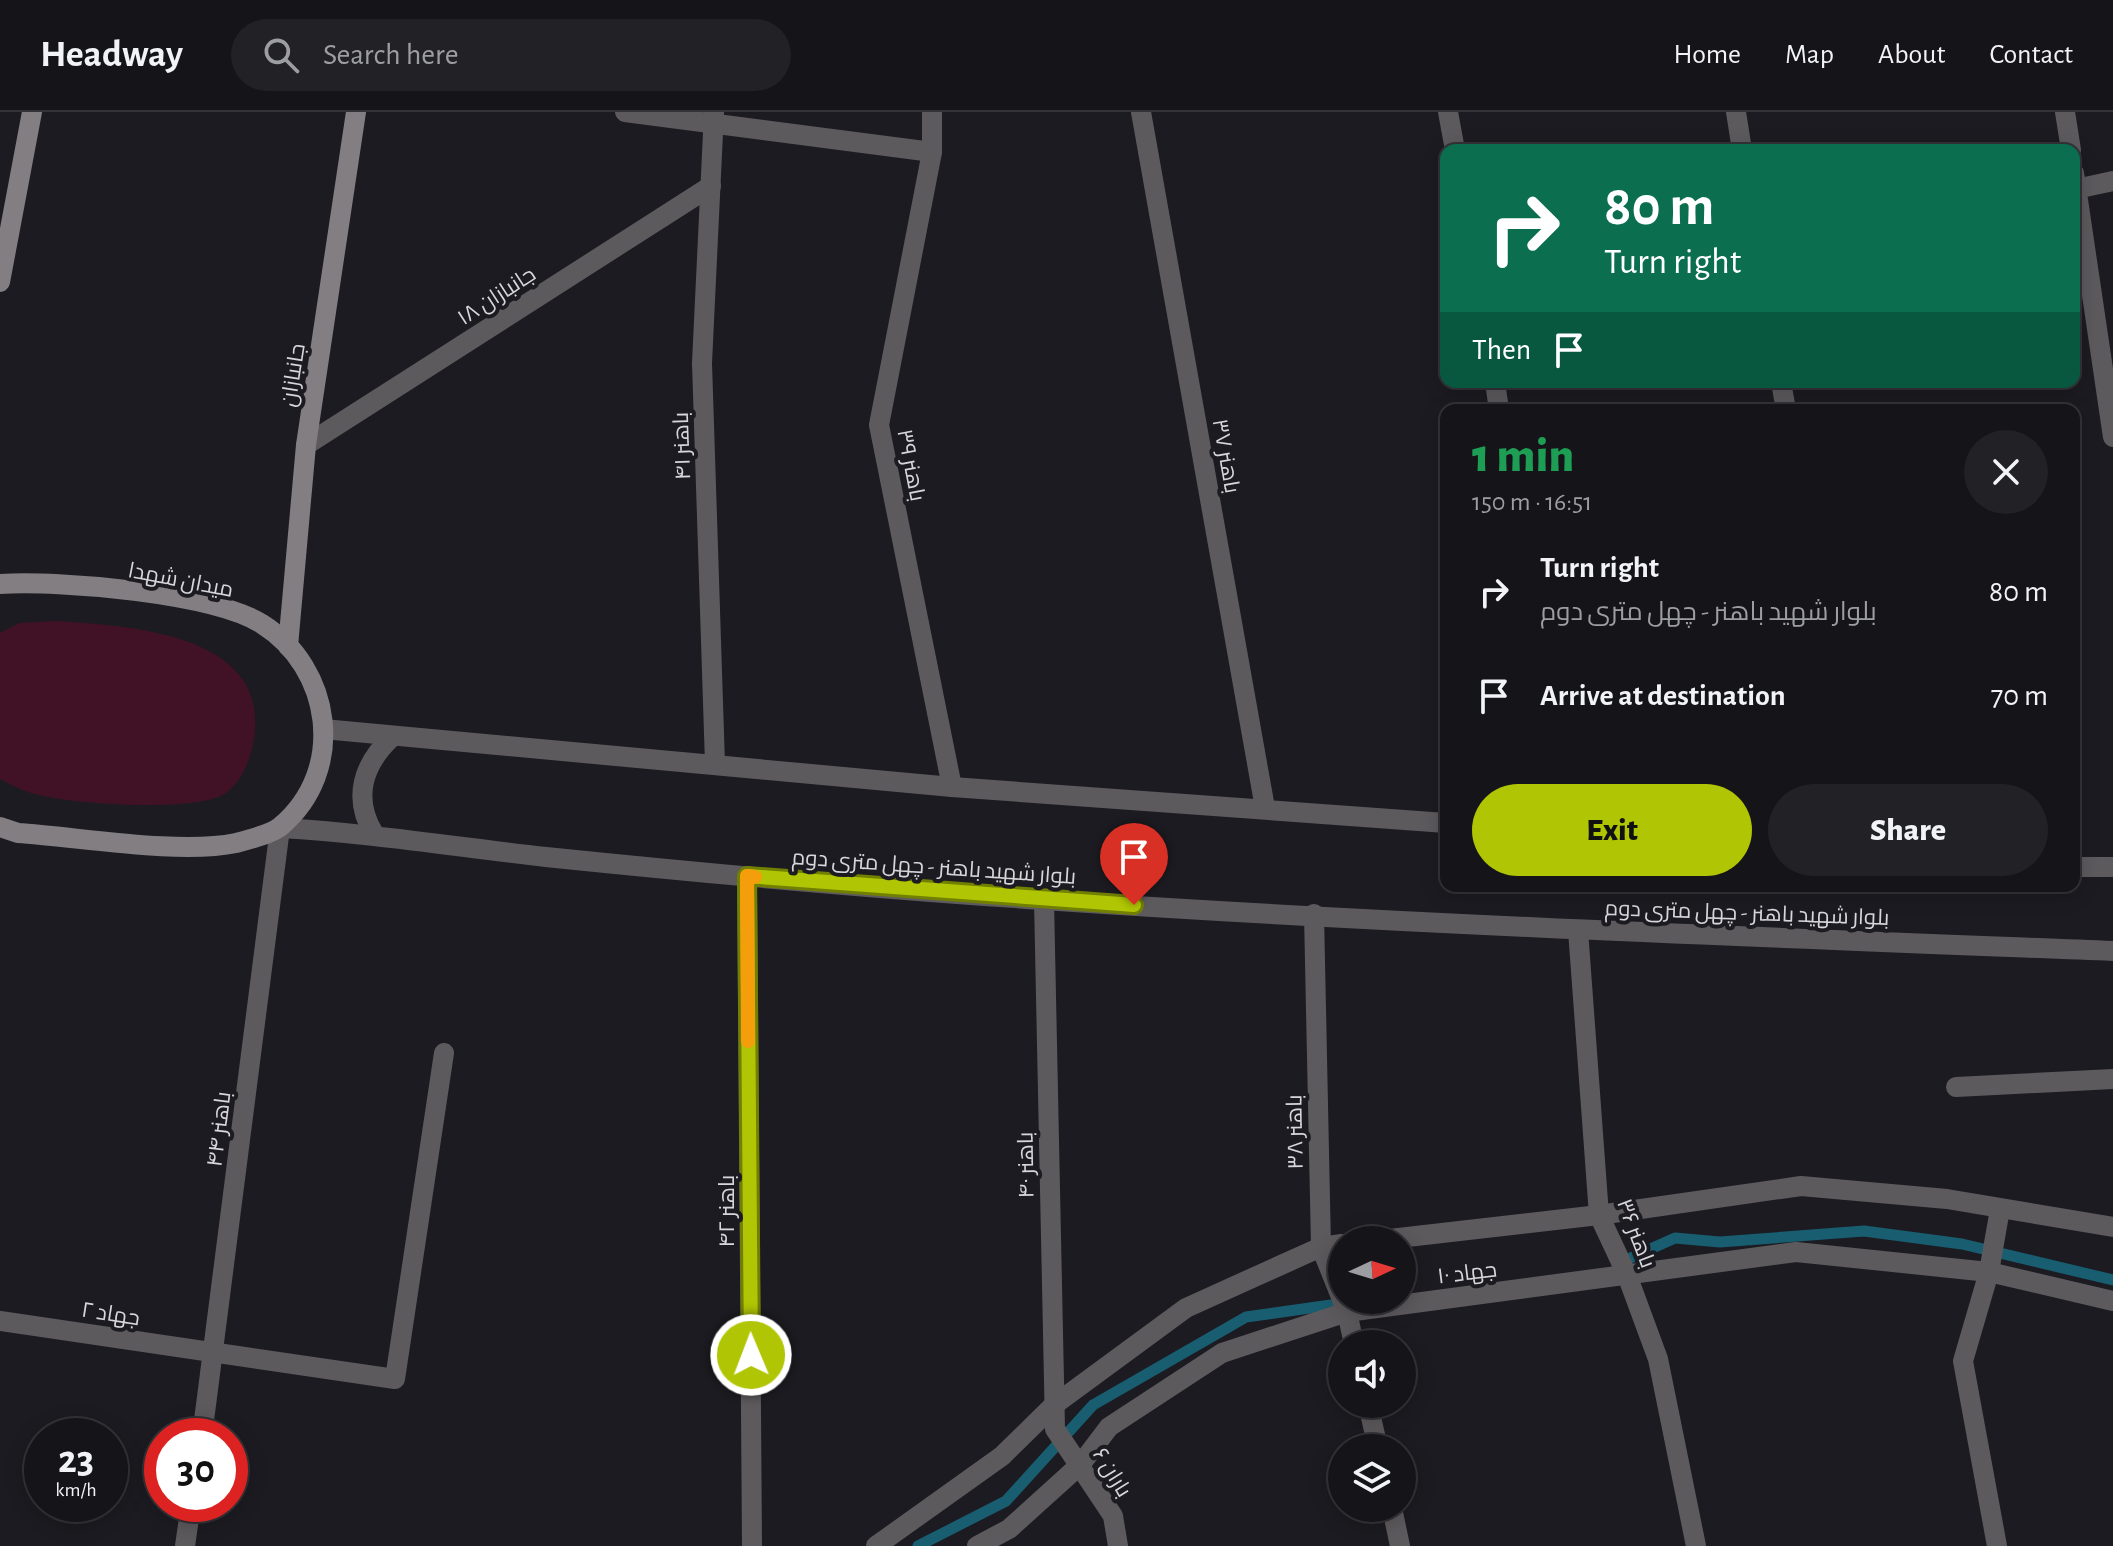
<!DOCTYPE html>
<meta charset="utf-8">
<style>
:root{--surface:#151419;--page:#222126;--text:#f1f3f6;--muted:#9d9ea2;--line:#343338;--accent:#b0c503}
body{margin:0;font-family:"Alegreya Sans",Cairo,sans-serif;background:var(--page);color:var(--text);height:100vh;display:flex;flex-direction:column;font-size:30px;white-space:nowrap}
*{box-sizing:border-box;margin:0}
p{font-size:26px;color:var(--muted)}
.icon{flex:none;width:44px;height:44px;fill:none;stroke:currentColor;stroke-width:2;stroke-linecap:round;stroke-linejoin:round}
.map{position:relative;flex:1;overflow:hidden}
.side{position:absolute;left:1440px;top:292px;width:640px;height:488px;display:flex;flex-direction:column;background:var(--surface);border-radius:16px;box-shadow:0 4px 20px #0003,0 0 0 2px var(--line)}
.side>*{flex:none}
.hud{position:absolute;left:1440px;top:32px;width:640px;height:244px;border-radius:16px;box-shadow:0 4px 20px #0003,0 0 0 2px var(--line);background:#0b6e4f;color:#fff;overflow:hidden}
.needle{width:52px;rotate:86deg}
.controls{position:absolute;left:1328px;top:1114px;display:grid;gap:16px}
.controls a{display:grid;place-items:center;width:88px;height:88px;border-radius:50%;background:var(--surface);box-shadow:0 4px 20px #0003,0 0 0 2px var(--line);font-size:40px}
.speed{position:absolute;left:24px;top:1306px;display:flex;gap:16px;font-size:40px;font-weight:700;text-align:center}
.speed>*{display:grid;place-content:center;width:104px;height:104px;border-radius:50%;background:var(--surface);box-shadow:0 4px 20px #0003,0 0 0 2px var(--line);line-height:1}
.speed small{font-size:20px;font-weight:400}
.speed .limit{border:12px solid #d22;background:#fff;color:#111}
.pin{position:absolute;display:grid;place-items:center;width:68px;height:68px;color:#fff;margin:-82px -34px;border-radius:50% 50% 50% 0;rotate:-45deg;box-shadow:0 0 8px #0007}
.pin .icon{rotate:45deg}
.me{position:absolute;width:88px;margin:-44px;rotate:359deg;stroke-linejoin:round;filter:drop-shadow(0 0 6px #0008)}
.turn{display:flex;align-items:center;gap:28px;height:168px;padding:0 32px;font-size:36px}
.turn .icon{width:104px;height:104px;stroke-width:2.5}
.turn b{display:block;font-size:56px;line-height:68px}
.then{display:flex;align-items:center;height:76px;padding:0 32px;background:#0003;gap:16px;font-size:30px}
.round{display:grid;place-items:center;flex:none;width:84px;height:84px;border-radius:42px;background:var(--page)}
.summary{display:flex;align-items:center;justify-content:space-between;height:136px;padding:0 32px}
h1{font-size:48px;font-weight:800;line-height:60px;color:#1e9e55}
.cta{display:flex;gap:16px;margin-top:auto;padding:16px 32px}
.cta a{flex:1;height:92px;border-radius:48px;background:var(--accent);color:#111;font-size:32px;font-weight:800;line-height:92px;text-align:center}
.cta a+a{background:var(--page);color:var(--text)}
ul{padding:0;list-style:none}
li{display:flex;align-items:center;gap:24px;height:104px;padding:0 32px}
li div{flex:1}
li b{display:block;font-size:30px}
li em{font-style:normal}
header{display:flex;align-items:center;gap:48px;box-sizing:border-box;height:112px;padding:0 40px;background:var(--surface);border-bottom:2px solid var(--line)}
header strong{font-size:38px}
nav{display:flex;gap:44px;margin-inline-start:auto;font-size:28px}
.search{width:560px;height:72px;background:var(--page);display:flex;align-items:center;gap:20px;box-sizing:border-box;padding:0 28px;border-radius:44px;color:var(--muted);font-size:30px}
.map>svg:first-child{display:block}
.green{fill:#411226}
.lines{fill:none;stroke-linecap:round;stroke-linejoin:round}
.stream{stroke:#185d70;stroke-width:11}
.minor{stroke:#5d5a5d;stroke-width:20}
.tertiary{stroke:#5d5a5d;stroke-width:20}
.secondary{stroke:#827e82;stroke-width:20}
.route-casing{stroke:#728002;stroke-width:20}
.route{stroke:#b0c503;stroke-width:14}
.slow{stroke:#f59e0b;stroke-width:14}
.labels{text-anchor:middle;stroke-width:8;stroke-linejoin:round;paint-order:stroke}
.street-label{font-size:22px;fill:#d7d6db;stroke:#1c1b21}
</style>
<header>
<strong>Headway</strong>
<div class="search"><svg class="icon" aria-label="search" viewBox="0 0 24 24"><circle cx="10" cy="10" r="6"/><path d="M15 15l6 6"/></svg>Search here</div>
<nav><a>Home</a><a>Map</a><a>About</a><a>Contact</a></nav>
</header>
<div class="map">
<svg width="2113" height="1434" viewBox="0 0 2113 1434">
<rect width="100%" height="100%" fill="#1c1b21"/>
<path class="green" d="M 53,509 C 120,513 262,519 255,616 C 254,638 245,667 226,681 C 198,701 73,692 39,683 C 25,680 13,674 0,667 L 0,521 L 19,511 Z"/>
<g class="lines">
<g class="stream">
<path d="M 1617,1152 L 1675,1126 L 1720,1130 L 1864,1119 L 1962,1132 L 2113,1168"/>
<path d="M 918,1434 L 1006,1389 L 1093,1293 L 1246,1205 L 1345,1191"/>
</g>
<g class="minor">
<path d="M 625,0 L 932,40"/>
<path d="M 714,0 L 702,251 L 715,652"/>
<path d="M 932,0 L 932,40 L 879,313 L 952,675"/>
<path d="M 1141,0 L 1265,696"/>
<path d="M 1448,0 L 1455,38"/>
<path d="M 1736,0 L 1742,38"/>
<path d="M 2065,0 L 2071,38"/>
<path d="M 2074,61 L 2113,325"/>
<path d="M 2076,77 L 2113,69"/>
<path d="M 1495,270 L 1499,298"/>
<path d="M 1781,270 L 1786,298"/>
<path d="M 306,333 L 711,74"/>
<path d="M 747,764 L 752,1434"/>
<path d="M 1044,788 L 1055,1317 L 1113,1404 L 1118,1434"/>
<path d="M 1314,802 L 1321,1135 L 1347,1200 L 1354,1232"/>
<path d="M 1578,818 L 1599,1103 L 1627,1163 L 1658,1247 L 1696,1434"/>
<path d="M 1956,975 L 2113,967"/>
<path d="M 1381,1128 L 1599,1103 L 1801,1074 L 1947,1087 L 2113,1115"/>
<path d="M 0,1209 L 395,1267 L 444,941"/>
<path d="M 1368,1292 L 1378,1336"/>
<path d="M 202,1324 L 280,716"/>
<path d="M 1392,1396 L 1400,1434"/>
<path d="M 185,1434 L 191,1392"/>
<path d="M 876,1434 L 1002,1344 L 1054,1293 L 1186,1196 L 1321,1135 L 1342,1132"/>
<path d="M 977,1434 L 1009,1417 L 1081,1352 L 1109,1315 L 1222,1241 L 1347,1200 L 1796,1140 L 1989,1160 L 2113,1189"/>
<path d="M 1997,1434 L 1963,1249 L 1989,1160 L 2000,1097"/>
</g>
<g class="tertiary">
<path d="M 323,617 L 952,675 L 1446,711"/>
<path d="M 280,716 C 370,721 457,735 546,745 C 711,762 877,777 1043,788 C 1399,812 1756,825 2113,839"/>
<path d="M 374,722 C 352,686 363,652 392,625"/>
<path d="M 2074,755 L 2113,755"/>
</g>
<g class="secondary">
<path d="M 0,170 L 32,0"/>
<path d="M 0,472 C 59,468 213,481 262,512 C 332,556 347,658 281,714 C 272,722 248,728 236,731 C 180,743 79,725 18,721 L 0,715"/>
<path d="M 288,534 L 306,333 L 356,0"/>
</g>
</g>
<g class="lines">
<defs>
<path id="route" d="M 751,1243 L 747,764 L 1134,793"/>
</defs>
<use href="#route" class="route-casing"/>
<use href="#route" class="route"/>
<path class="slow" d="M 748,929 L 747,764 L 755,765"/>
</g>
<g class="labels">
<g class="street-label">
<text transform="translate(496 183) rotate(-33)" y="8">جانبازان ۱۸</text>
<text transform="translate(292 263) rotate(-81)" y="8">جانبازان</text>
<text transform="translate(681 334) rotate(-92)" y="8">باهنر ۴۱</text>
<text transform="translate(1227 344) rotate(80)" y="8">باهنر ۳۷</text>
<text transform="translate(912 353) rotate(79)" y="8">باهنر ۳۹</text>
<text transform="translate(181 467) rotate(11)" y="8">میدان شهدا</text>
<text transform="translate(934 754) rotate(4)" y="8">بلوار شهید باهنر - چهل متری دوم</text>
<text transform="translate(1747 800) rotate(2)" y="8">بلوار شهید باهنر - چهل متری دوم</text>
<text transform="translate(218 1017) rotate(-83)" y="8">باهنر ۴۴</text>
<text transform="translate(1294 1020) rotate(-91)" y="8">باهنر ۳۸</text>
<text transform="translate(1025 1053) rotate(-91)" y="8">باهنر ۴۰</text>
<text transform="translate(726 1099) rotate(-90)" y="8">باهنر ۴۲</text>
<text transform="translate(1637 1121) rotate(69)" y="8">باهنر ۳۶</text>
<text transform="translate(1467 1160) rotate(-7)" y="8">جهاد ۱۰</text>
<text transform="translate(111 1201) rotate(9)" y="8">جهاد ۲</text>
<text transform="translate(1113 1360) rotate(58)" y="8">باران ۶</text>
</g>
</g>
</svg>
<div class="controls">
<a><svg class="needle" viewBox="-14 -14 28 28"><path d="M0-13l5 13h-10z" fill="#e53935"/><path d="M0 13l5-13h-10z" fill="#9d9ea2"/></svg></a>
<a><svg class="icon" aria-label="sound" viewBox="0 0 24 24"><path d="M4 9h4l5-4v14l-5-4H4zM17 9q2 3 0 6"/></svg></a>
<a><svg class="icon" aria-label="layers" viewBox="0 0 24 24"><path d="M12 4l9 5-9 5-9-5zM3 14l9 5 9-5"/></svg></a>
</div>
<div class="speed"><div>23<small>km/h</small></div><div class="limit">30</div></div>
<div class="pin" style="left:1134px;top:793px;background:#d93025"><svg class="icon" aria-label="arrive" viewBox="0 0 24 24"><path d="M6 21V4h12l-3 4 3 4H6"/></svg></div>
<svg class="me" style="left:751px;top:1243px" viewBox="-20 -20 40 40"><circle r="17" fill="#b0c503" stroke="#fff" stroke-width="3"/><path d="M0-11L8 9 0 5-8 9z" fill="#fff"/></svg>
<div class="hud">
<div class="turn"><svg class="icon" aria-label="right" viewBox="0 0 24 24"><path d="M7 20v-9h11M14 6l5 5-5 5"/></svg><div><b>80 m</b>Turn right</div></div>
<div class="then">Then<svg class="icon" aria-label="arrive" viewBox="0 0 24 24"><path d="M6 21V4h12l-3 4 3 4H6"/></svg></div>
</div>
<section class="side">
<div class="summary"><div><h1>1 min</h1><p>150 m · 16:51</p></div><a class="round"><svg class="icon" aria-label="close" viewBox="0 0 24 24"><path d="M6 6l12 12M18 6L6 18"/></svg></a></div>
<ul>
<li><svg class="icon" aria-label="right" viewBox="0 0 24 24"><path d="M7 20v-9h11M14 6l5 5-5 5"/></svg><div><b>Turn right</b><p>بلوار شهید باهنر - چهل متری دوم</p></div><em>80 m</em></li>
<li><svg class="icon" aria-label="arrive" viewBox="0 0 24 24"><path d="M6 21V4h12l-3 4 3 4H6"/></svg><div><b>Arrive at destination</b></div><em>70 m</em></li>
</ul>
<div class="cta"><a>Exit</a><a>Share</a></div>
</section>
</div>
